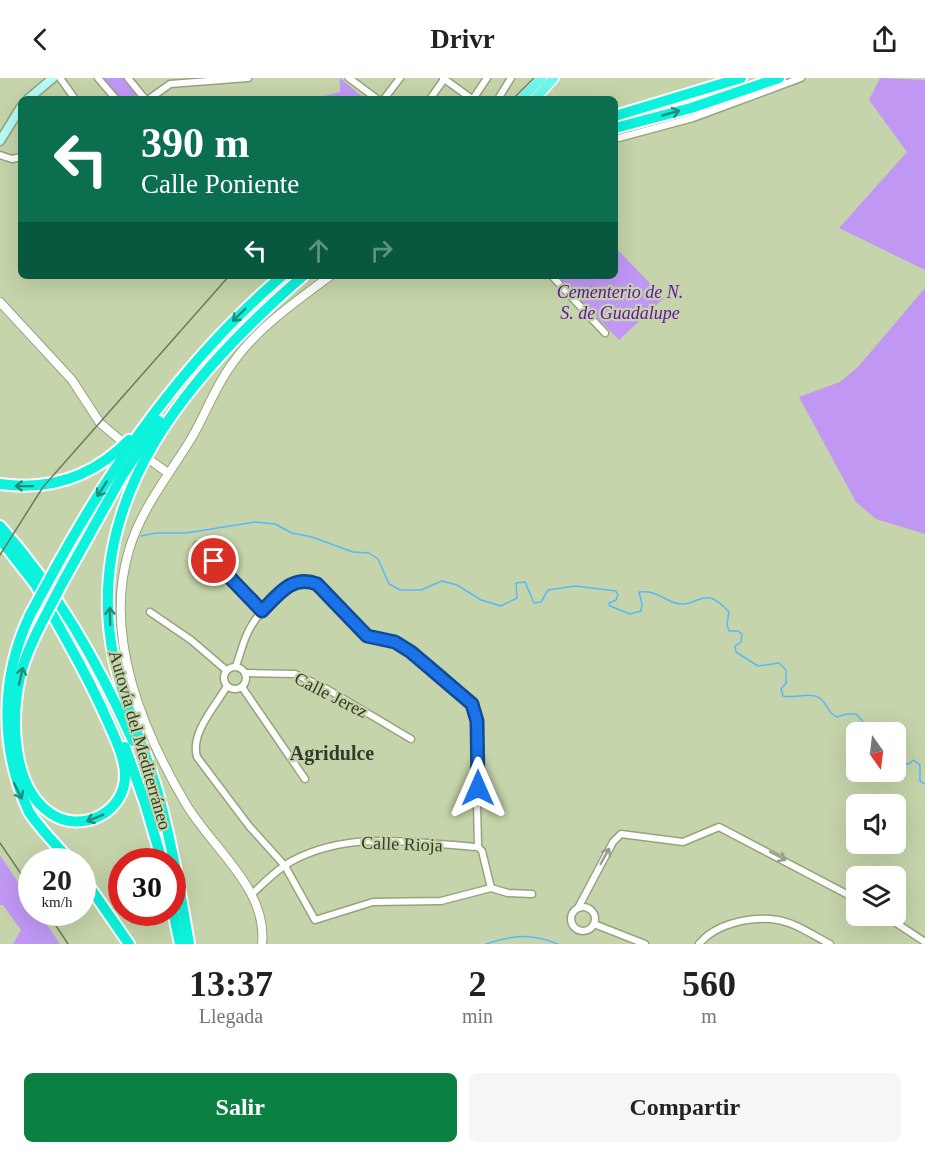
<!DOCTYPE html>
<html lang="es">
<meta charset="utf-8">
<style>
:root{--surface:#fff;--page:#f6f6f6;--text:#222;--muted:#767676;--accent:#0b8043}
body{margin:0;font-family:Georgia,serif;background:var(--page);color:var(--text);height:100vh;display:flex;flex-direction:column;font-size:22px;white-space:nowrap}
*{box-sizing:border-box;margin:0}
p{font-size:20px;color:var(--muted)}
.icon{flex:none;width:33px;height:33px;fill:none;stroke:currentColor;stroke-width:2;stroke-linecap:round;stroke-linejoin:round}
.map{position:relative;height:866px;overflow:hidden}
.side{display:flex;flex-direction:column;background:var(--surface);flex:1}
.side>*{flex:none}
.banner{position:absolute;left:18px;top:18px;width:600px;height:183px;border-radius:9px;box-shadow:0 6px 24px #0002;background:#0b6e4f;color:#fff;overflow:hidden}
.needle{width:39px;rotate:166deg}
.buttons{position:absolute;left:846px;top:644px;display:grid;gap:12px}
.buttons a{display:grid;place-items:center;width:60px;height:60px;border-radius:9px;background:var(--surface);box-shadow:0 6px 24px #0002;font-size:30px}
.speed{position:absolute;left:18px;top:770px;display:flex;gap:12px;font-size:30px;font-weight:700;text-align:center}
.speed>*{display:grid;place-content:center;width:78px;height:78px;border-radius:50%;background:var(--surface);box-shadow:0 6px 24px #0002;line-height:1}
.speed small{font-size:15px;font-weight:400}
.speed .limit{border:9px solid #d22;background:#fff;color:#111}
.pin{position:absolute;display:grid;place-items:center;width:51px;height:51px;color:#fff;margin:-26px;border:3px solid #fff;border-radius:50%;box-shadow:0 2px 6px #0007}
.me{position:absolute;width:66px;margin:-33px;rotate:0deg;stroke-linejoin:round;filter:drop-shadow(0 0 4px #0008)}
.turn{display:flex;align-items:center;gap:21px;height:126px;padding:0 24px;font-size:27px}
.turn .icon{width:78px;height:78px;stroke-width:2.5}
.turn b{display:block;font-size:42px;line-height:51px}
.lanes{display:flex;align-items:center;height:57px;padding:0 24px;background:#0003;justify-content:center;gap:30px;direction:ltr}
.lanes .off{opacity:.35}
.eta{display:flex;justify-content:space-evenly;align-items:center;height:102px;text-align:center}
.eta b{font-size:36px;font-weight:700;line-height:42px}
.action{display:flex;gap:12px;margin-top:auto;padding:12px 24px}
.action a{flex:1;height:69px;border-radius:9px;background:var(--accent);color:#fff;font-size:24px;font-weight:700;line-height:69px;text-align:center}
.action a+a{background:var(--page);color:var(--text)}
header{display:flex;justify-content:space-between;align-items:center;height:78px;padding:0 24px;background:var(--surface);font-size:27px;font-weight:700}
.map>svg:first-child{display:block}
.green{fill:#c098f4}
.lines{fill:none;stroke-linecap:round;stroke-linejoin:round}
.stream{stroke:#59b7fd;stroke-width:1.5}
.minor-casing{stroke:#96a47c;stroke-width:9}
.tertiary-casing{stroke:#96a47c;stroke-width:10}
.secondary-casing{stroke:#96a47c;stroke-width:11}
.primary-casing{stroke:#fff;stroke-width:12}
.motorway-casing{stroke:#fff;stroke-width:14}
.minor{stroke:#fff;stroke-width:6}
.tertiary{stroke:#fff;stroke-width:8}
.secondary{stroke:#b6fbf4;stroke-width:8}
.primary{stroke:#6df7ea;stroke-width:9}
.motorway{stroke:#0cf2dc;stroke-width:10}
.tram{stroke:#70795e;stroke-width:1.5}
.motorway-bridge-casing{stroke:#fff;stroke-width:14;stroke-linecap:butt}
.motorway-bridge{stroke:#0cf2dc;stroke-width:10}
.oneway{stroke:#228d7a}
.oneway2{stroke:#9a9c94}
.route-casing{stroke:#114b97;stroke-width:15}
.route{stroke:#1a73e8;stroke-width:10}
.labels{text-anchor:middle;stroke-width:4.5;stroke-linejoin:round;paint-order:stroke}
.park-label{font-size:18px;font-style:italic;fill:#6416a1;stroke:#c5d4aa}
.street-label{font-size:18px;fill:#343a29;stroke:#c5d4aa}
.neighbourhood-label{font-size:20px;font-weight:bold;fill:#343a29;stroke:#c5d4aa}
</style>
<header><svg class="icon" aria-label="back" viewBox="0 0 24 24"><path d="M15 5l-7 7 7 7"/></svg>Drivr<svg class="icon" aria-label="share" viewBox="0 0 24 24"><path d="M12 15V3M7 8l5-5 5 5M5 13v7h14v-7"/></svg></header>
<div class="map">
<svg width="925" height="866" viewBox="0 0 925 866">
<rect width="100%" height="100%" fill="#c5d4aa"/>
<g class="green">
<path d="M 101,0 L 124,0 L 139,16 L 130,21 L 119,21 Z"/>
<path d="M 340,0 L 365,21 L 312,21 L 340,14 Z"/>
<path d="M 880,0 L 925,2 L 925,192 L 839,150 L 907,74 L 869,22 Z"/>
<path d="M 615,169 L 664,220 L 619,262 L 557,198 L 615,198 Z"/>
<path d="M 925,210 L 925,456 L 876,441 L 856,424 L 799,319 L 840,304 L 858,289 Z"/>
<path d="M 0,777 L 31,824 L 32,834 L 38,834 L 60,866 L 13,866 L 21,852 L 3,827 L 0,827 Z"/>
</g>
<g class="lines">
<g class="stream">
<path d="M 141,458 L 156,455 L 186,455 L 255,444 L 275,446 L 292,455 L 312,459 L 353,474 L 369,475 L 378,481 L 389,506 L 400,512 L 421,512 L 442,503 L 457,507 L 481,522 L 501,528 L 517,520 L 516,505 L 525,504 L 534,525 L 541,524 L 548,512 L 575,508 L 616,513 L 618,517 L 616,522 L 609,525 L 610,528 L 630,536 L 641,533 L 642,526 L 639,514 C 658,511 668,527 683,526 C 693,526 700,518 710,520 C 717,521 724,529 729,534 L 727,546 L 729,553 L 738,553 L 742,556 L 741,564 L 735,568 L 736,574 L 758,588 L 779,585 L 786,592 L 786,605 L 781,611 L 783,618 C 795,621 812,613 821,621 C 828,627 827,635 837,639 L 847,636 L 856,636 L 866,647 L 867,654"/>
<path d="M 896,677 L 901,684 L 909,686 L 913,682 L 920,687 L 920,703 L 925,706"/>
<path d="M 486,866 C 513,857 531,855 558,866"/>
</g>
<defs>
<g id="minor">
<path d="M 60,0 L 75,21"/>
<path d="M 98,0 L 116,21"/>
<path d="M 128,0 L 145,21"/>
<path d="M 349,0 L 377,21"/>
<path d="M 443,0 L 472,21"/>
<path d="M 149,21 L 170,6 L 248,0"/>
<path d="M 384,21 L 400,0"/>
<path d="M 430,21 L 445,0"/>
<path d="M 473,21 L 487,0"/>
<path d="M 498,21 L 511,0"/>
<path d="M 615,61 L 693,40 L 801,0"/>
<path d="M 0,77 L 12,81 L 21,79"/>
<path d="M 552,198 L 605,255"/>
<path d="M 197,467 L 263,533"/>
<path d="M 150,534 L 191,562 L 226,592"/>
<path d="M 236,588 C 240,577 243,564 248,554 C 257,535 294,490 317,506 C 334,518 350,551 369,559 C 377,562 387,561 396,564 C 420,576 463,610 475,633 L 478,769"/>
<circle cx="235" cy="600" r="11"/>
<path d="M 245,595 L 295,596 L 327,611 L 411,661"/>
<path d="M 227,608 C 215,629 190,655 197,679 L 249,748 L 285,788 L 315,842 L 373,824 L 441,823 L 491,810 L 508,815 L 532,816"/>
<path d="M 242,609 L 305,701"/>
<path d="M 252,816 C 264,805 277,791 292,783 C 350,752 415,765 478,769 L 482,773 L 491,810"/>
<circle cx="583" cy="841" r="12"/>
<path d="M 578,830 L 613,764 L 621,756 L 683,764 L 719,749 L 856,821"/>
<path d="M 884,837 L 925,864"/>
<path d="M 594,846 L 645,866"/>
<path d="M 699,866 C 716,845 752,838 778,842 C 796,845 814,858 830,866"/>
</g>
<g id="tertiary">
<path d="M 0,224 L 72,302 L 100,345 L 119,361"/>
<path d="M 150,382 L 168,395"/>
<path d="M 262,866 C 268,811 212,770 186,726 C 142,652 103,559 129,472 C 141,431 169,397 191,361 C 205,337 215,309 232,286 C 257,250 295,224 330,198"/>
</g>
<g id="secondary">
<path d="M 28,21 L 53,0"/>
<path d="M 0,63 L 21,29"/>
</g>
<g id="primary">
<path d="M 521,21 L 542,0"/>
<path d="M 535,21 L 554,0"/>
</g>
<g id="motorway">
<path d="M 615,38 L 741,0"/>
<path d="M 615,50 L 691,30 L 779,0"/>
<path d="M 0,406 C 50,413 93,399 129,362"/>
<path d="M 0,448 C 57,512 98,585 133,663"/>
<path d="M 0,461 L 35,506"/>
<path d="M 56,489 C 116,380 187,279 282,198"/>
<path d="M 33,502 C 59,549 86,594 108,644 C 115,660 124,678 125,695 C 127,734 81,757 50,735 C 11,708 11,640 20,599 C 24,581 32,564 40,548"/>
<path d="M 64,502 L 122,398 L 159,343"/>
<path d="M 30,537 C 0,600 0,671 29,734 C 41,752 56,767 71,783"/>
<path d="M 125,669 L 145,725 L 162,783"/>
<path d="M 82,798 L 129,866"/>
<path d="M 172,828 L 180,866"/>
<path d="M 189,866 C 181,817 172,767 159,719 C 146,672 124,628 114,581 C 80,420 191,295 303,198"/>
</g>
</defs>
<use href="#minor" class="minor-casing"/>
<use href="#tertiary" class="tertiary-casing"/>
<use href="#secondary" class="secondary-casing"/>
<use href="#primary" class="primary-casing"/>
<use href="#motorway" class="motorway-casing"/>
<use href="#minor" class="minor"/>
<use href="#tertiary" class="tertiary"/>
<use href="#secondary" class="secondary"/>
<use href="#primary" class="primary"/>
<use href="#motorway" class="motorway"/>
<g class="tram">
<path d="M 513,21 L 534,0"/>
<path d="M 0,477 L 43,409 L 229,198"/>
<path d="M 0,765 L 32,812"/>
<path d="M 47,834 L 68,866"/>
</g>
<defs>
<g id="motorway-bridge">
<path d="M 30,537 L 56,489"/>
<path d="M 40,548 L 64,502"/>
</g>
</defs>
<use href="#motorway-bridge" class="motorway-bridge-casing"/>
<use href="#motorway-bridge" class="motorway-bridge"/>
</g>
<defs><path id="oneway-shaft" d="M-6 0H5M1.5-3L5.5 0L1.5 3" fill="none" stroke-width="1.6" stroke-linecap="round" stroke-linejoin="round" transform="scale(1.5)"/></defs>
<g class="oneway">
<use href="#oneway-shaft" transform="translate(671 35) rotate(-16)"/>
<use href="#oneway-shaft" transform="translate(239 237) rotate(136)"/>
<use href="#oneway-shaft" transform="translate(24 408) rotate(-179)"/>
<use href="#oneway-shaft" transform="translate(102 411) rotate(123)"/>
<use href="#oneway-shaft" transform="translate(110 538) rotate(-91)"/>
<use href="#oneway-shaft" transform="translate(21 598) rotate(-77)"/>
<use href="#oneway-shaft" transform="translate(18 713) rotate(64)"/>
<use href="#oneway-shaft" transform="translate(95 740) rotate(158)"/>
</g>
<g class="oneway2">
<use href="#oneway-shaft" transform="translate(605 778) rotate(-61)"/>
<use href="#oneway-shaft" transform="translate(778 778) rotate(28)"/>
</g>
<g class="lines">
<defs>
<path id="route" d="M 214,483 L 262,533 C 278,517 292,496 317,506 L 367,558 L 395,564 L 411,574 L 472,626 L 477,643 L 478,710"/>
</defs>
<use href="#route" class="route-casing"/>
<use href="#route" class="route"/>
</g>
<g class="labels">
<g class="park-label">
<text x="620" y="220">Cementerio de N.<tspan x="620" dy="21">S. de Guadalupe</tspan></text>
</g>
<g class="street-label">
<text transform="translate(331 617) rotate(27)" y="6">Calle Jerez</text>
<text transform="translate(140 662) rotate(74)" y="6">Autovía del Mediterráneo</text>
<text transform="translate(402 766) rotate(2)" y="6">Calle Rioja</text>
</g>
<g class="neighbourhood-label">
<text x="332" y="682">Agridulce</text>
</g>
</g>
</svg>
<div class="buttons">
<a><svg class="needle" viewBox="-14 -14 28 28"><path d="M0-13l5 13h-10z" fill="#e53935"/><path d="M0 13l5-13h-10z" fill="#767676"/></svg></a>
<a><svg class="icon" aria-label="sound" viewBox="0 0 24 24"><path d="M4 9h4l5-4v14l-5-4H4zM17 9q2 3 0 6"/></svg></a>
<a><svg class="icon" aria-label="layers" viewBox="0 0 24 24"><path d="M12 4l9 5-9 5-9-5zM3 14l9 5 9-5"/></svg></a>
</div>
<div class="speed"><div>20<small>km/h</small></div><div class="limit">30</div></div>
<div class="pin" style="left:214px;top:483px;background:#d93025"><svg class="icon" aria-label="arrive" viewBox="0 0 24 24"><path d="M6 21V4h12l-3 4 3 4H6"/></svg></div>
<svg class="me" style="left:478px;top:710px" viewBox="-20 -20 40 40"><path d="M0-17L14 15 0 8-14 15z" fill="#1a73e8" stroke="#fff" stroke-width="4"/></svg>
<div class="banner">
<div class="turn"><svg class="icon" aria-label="left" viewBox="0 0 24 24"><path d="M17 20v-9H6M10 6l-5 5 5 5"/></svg><div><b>390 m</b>Calle Poniente</div></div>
<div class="lanes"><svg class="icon" aria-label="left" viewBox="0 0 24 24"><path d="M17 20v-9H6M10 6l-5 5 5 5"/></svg><svg class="icon off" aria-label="ahead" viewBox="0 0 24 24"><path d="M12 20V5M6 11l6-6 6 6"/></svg><svg class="icon off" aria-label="right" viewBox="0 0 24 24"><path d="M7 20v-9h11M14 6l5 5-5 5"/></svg></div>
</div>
</div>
<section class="side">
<div class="eta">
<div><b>13:37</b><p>Llegada</p></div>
<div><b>2</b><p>min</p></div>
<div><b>560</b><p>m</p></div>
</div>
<div class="action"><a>Salir</a><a>Compartir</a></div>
</section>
